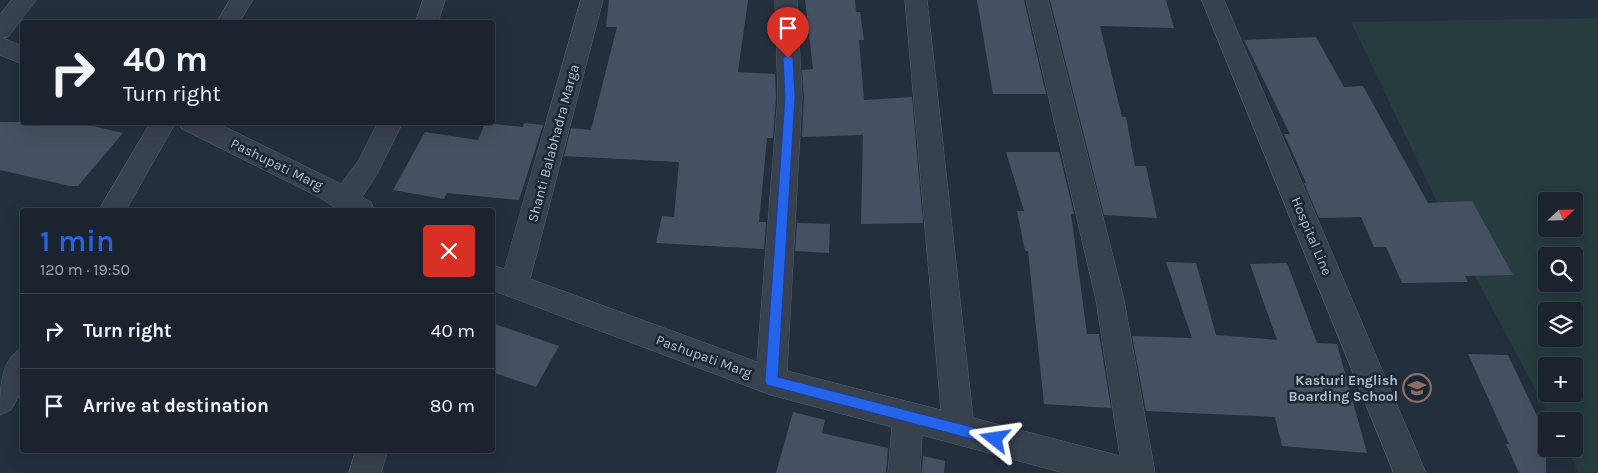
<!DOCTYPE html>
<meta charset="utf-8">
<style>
:root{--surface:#1b232e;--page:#242b36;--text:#f1f3f6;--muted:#a0a4aa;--line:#39404a;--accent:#2563eb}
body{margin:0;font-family:Karla,sans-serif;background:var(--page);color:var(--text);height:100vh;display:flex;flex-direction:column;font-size:19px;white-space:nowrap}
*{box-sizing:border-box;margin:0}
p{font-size:16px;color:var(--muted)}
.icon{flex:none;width:28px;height:28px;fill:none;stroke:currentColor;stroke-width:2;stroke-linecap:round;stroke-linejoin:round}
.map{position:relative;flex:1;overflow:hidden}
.drawer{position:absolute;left:20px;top:208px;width:475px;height:245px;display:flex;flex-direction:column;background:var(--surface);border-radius:5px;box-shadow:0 5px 20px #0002,0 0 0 1px var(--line)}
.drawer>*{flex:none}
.banner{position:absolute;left:20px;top:20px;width:475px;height:105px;border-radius:5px;box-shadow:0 5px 20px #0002,0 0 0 1px var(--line);background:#1b232e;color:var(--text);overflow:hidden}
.needle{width:32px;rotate:68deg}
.tools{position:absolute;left:1538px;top:192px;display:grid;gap:10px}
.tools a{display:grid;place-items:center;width:45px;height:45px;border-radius:5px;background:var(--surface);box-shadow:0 5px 20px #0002,0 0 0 1px var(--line);font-size:25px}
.pin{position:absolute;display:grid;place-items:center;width:42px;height:42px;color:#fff;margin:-51px -21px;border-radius:50% 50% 50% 0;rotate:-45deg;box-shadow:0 0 5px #0007}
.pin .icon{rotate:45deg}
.me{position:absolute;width:55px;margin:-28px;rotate:285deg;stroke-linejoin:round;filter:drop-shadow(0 0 4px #0008)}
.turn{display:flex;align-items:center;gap:18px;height:105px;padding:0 20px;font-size:22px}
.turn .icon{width:65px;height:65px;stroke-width:2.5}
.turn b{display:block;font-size:35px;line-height:42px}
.round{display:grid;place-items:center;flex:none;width:52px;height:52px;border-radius:5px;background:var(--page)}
.overview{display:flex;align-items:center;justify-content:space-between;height:85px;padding:0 20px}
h1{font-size:30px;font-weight:600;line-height:38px;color:var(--accent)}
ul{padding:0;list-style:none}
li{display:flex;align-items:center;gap:15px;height:75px;padding:0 20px;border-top:1px solid var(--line)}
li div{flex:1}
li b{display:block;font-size:19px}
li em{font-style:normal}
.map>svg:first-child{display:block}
.green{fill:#263c3f;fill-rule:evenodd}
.building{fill:#455162}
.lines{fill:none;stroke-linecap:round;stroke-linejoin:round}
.minor-casing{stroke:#565f6c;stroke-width:1}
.minor{fill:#38414e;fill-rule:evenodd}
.route{fill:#2563eb;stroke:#184099}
.labels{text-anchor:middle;stroke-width:5;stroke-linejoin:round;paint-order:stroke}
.street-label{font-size:14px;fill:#b4bcc9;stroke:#1d2633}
.poi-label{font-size:14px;font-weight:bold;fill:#b4bcc9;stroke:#1d2633;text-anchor:end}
</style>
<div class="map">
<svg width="1598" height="473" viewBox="0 0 1598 473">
<rect width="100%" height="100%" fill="#242f3e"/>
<path class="green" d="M 1598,18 L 1598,473 L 1579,473 L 1567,449 L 1574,449 L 1574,421 L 1552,421 L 1451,231 L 1351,22 ZM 1546,201 L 1574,201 L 1574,229 L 1546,229 ZM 1546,256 L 1574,256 L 1574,284 L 1546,284 ZM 1546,311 L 1574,311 L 1574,339 L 1546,339 ZM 1546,366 L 1574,366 L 1574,394 L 1546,394 Z"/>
<g class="building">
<path d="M 609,0 L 748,0 L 738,72 L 775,74 L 776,97 L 773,138 L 767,138 L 759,222 L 766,222 L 764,249 L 656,243 L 662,216 L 674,217 L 679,162 L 564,156 L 571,128 L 591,130 L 617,27 L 606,27 Z"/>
<path d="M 805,0 L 855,0 L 856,12 L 860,12 L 864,40 L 859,40 L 864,100 L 912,97 L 923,223 L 861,224 L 863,135 L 802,137 L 804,97 L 802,70 L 813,69 Z"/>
<path d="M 977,0 L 1024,0 L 1046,94 L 993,94 Z"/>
<path d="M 1050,0 L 1166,0 L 1174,28 L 1100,26 L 1122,117 L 1126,117 L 1135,166 L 1146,166 L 1157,218 L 1104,215 Z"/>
<path d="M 1316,37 L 1344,87 L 1363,86 L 1428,203 L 1472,201 L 1513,275 L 1465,276 L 1468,282 L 1402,283 L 1386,247 L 1374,247 L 1361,217 L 1319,218 L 1304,183 L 1306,183 L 1284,134 L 1290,134 L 1244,40 Z"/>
<path d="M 0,122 L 76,122 L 123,133 L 78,186 L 70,186 L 0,170 Z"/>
<path d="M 485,123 L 523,127 L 524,123 L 543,125 L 519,200 L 447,193 L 444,199 L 393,190 L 425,132 L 478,140 Z"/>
<path d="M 1006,152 L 1059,152 L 1074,214 L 1071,214 L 1087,334 L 1099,334 L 1111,408 L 1044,404 L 1028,251 L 1025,251 L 1017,211 L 1024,211 Z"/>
<path d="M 797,223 L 830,224 L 829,253 L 795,251 Z"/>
<path d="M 1166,262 L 1196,263 L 1216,335 L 1277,340 L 1250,264 L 1287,263 L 1317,343 L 1337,344 L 1367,453 L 1282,446 L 1275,417 L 1146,411 L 1132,336 L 1192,338 Z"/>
<path d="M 492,323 L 559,346 L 536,387 L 492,372 Z"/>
<path d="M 1468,354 L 1508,355 L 1546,435 L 1546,473 L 1519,473 L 1506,444 L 1509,444 Z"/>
<path d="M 793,412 L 825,420 L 822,433 L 888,448 L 886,473 L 776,473 Z"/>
<path d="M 923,456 L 945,461 L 944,473 L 922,473 Z"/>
</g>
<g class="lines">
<defs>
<g id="minor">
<path d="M 12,0 L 36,0 L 8,37 L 3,38 L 22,46 L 22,64 L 0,55 L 0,15 Z"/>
<path d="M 230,0 L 253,0 L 239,22 L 217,22 Z"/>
<path d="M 423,0 L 445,0 L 438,22 L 416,22 Z"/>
<path d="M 581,0 L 603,0 L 530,279 L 757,362 L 778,97 L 775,0 L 797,0 L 802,97 L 787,371 L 941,410 L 905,0 L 927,0 L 973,418 L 1120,456 L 1096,300 L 1026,0 L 1048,0 L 1124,300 L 1155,473 L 1064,473 L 922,435 L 920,473 L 888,473 L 892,427 L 771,395 L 492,290 L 492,265 L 504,269 Z"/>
<path d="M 1202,0 L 1224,0 L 1426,473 L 1394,473 Z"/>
<path d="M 151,122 L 176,122 L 126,210 L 99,210 Z"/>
<path d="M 179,122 L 215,122 L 341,184 L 359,160 L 378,122 L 403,122 L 377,174 L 362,197 L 371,202 L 374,210 L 339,210 L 319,197 L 182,129 Z"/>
<path d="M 22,348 L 22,390 L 11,410 L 0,415 C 0,389 0,359 22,348 Z"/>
<path d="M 356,450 L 388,450 L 381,473 L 349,473 Z"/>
</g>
</defs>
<use href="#minor" class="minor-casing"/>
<use href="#minor" class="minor"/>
</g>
<path class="route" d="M 788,55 L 793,58 L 795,97 L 778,377 L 995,433 L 1000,435 L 1001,439 L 1000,443 L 995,445 L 767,385 L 765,381 L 785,97 L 783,58 Z"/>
<defs>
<symbol id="school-ring" viewBox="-11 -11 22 22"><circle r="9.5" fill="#1d2633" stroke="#8d6e63" stroke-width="1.5"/><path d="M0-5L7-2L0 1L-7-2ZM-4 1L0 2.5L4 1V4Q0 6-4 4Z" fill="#8d6e63"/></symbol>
</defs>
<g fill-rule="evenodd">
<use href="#school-ring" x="1401" y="372" width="32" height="32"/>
</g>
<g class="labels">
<g class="street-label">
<text transform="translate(553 143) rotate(-75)" y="5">Shanti Balabhadra Marga</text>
<text transform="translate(277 164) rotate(26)" y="5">Pashupati Marg</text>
<text transform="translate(1312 236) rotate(67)" y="5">Hospital Line</text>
<text transform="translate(704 356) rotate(20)" y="5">Pashupati Marg</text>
</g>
<g class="poi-label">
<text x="1398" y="385">Kasturi English<tspan x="1398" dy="16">Boarding School</tspan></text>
</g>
</g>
</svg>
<div class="tools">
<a><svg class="needle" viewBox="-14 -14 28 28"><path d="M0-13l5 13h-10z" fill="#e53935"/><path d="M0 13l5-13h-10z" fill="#a0a4aa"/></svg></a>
<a><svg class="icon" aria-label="search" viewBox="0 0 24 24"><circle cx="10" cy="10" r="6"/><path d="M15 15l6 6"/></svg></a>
<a><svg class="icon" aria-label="layers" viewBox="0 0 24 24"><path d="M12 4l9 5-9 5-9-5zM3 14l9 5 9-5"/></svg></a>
<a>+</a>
<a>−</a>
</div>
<div class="pin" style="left:788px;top:58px;background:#d93025"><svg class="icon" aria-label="arrive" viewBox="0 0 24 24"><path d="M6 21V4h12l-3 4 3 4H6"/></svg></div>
<svg class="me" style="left:995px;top:439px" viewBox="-20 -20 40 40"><path d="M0-17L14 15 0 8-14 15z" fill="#2563eb" stroke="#fff" stroke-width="4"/></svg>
<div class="banner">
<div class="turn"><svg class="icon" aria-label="right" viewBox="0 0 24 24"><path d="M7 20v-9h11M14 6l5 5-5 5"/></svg><div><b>40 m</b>Turn right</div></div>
</div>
<section class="drawer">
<div class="overview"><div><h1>1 min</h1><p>120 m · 19:50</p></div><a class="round" style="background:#d93025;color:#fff"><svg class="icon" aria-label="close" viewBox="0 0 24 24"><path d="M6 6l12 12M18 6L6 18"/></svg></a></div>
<ul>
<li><svg class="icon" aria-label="right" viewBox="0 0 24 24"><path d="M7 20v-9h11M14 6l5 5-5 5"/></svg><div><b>Turn right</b></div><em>40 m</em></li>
<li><svg class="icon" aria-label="arrive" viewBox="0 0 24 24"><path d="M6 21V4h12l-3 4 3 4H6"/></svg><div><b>Arrive at destination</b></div><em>80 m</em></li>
</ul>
</section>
</div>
